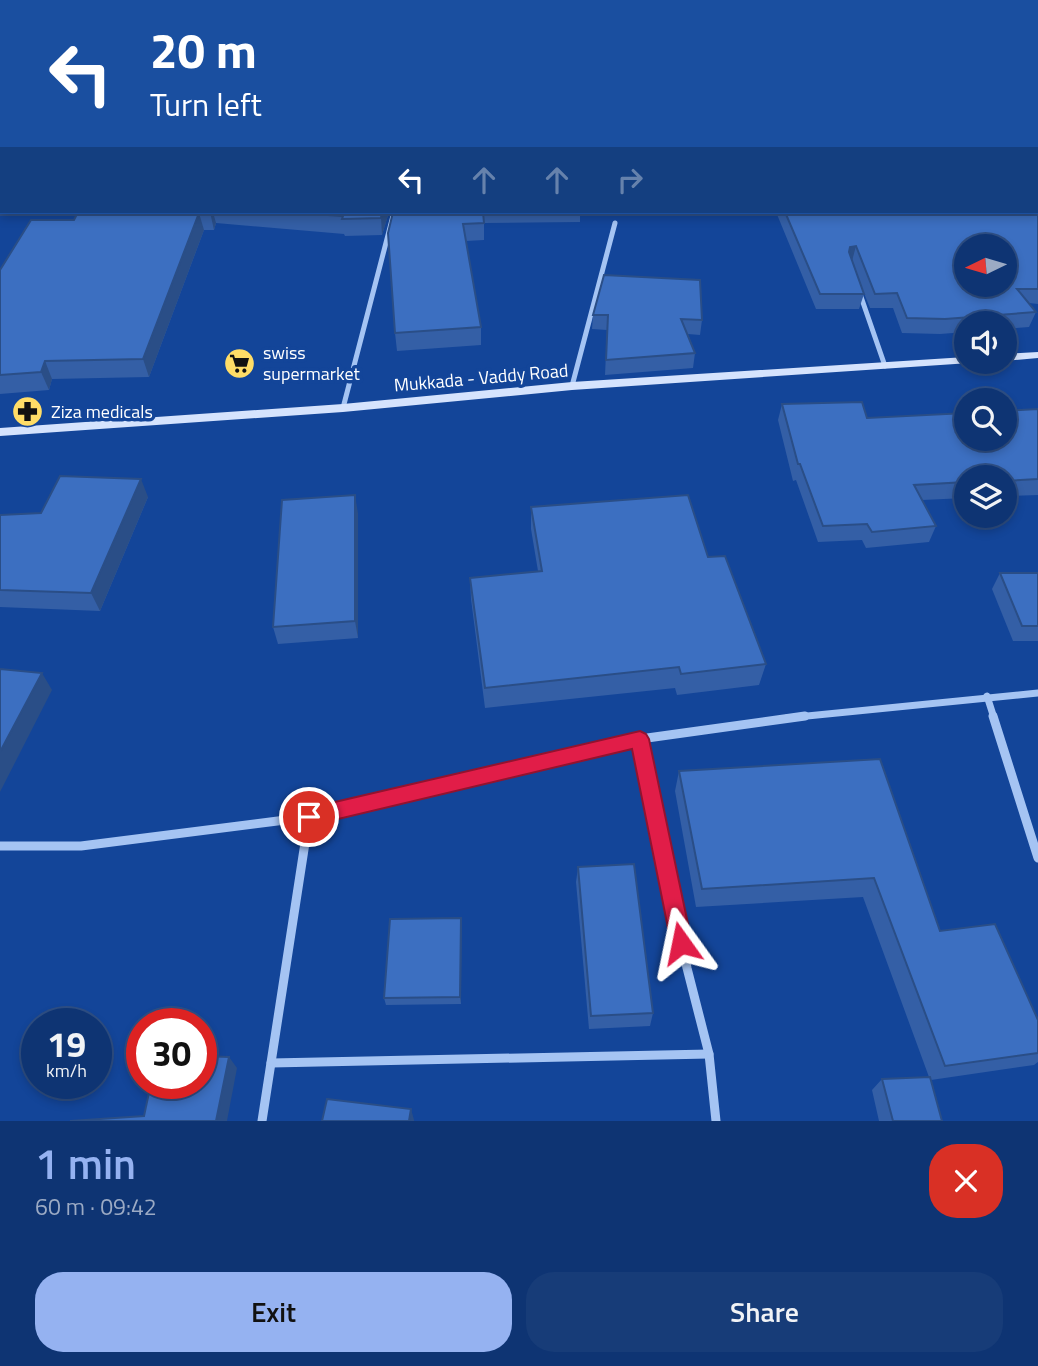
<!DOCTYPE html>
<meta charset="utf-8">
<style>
:root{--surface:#0e3473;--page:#173c78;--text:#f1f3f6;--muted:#9baac4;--line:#2e4f85;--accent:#95b2f1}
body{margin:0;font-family:"Titillium Web",sans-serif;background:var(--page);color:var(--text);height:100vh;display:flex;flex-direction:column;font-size:26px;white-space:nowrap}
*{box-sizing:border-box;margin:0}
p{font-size:23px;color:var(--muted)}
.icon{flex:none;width:38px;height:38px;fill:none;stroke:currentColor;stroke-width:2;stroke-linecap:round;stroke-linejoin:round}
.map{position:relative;height:1121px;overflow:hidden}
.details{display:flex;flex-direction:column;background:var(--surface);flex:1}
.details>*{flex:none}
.guide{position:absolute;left:0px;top:0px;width:1040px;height:214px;box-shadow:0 4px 10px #0003,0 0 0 2px var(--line);background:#1a4fa0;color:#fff;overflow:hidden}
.needle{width:46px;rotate:265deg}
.controls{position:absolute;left:954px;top:234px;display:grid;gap:14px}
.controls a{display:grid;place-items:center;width:63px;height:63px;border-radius:50%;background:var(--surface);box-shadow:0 4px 10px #0003,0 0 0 2px var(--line);font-size:35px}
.speed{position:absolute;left:21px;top:1008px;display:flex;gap:14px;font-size:35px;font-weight:700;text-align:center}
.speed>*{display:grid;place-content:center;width:91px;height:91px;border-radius:50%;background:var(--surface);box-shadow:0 4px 10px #0003,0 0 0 2px var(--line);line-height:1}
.speed small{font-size:18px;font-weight:400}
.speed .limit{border:10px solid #d22;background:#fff;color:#111}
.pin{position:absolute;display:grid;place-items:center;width:60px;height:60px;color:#fff;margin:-30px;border:4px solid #fff;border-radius:50%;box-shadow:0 2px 7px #0007}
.me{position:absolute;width:77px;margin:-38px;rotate:348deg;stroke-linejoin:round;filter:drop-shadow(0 0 5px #0008)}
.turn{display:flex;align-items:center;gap:24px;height:147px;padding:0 35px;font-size:32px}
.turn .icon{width:91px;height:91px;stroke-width:2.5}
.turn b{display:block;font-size:49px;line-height:60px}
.lanes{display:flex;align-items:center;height:66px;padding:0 35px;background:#0003;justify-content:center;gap:35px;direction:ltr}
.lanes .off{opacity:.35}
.round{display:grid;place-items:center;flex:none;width:74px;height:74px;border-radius:28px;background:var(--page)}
.head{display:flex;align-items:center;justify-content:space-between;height:119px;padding:0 35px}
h1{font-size:42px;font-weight:600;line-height:52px;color:var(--accent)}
.button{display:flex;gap:14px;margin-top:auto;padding:14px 35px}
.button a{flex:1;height:80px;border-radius:28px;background:var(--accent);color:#111;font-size:28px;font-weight:600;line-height:80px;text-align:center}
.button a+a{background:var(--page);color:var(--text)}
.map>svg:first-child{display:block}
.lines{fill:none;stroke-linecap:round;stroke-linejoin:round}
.street-far2{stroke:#a5c4f3;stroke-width:5}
.street-far1{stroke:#a5c4f3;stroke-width:7}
.street{stroke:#a5c4f3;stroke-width:9}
.secondary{fill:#d5e3fd;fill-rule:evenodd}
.wall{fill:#345fa6}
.shaded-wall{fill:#2a4e87}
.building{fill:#3c6fc1;stroke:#2a4e87;stroke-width:2;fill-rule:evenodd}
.route{fill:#e11d48;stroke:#92132f;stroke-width:2}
.labels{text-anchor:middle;stroke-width:7;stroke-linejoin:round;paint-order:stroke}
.poi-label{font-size:18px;fill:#fff;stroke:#134599;text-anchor:start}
.street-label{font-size:18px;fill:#fff;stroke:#134599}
</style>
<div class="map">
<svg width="1038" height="1121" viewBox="0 0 1038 1121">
<rect width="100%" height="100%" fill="#134599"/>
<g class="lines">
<g class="street-far2">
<path d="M 859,291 L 885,366"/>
<path d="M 572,386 L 615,223"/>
<path d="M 343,408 L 394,212"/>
</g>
<g class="street-far1">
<path d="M 987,696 L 994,718"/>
<path d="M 787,718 L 1038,693"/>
</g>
<g class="street">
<path d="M 993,716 L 1038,858"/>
<path d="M 640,739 L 687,968 L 709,1054 L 716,1121"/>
<path d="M 0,846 L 81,846 L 309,817 L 640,739 L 805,716"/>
<path d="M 271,1063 L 709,1054"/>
<path d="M 262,1121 L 309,817"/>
</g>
<g class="secondary">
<path d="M 318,0 L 326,0 L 317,2 Z"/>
<path d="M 2,198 L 2,204 L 0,205 L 0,199 Z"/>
<path d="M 1038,352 L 1038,358 L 1004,361 L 1004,354 Z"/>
<path d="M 966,357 L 966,362 L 970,363 L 572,390 L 343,412 L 0,436 L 0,428 L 343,404 L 572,382 Z"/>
</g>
</g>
<g class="wall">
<path d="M 0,0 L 265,0 L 265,2 L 2,2 L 2,43 L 0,43 Z"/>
<path d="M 1038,137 L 1038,304 L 1029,303 L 1036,312 L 1029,327 L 1004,329 L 1004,324 L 966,324 L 966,332 L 940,334 L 902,333 L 893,308 L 870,308 L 855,271 L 864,294 L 859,309 L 816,309 L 776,212 L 1038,212 Z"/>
<path d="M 78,212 L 389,212 L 382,235 L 345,236 L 344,234 L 216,223 L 214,230 L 204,230 L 149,377 L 52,379 L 49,390 L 0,394 L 0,270 L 74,220 Z"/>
<path d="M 393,212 L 580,212 L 580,222 L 484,223 L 484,240 L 466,241 L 481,327 L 481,345 L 397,351 L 395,333 Z"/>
<path d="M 593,315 L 702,320 L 700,335 L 688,334 L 695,353 L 693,368 L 605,375 L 607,330 L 592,329 Z"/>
<path d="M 782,404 L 867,418 L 1038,409 L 1038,495 L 1004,496 L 1004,478 L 966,478 L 966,498 L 922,500 L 936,526 L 929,542 L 866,548 L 862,540 L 818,542 L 796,480 L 793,481 L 778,420 Z"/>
<path d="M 148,497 L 100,611 L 0,607 L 0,515 L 41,513 Z"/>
<path d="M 531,507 L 708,557 L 766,664 L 759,685 L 677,695 L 675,688 L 485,708 L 471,599 L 470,578 L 538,571 L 531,529 Z"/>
<path d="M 358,513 L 358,638 L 278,644 L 273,627 Z"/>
<path d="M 1000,573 L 1038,573 L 1038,641 L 1013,641 L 992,589 Z"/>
<path d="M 880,759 L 940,931 L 1038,1020 L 1038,1062 L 1034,1065 L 931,1080 L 942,1121 L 879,1121 L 872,1090 L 882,1079 L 929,1077 L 863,897 L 696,907 L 675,791 L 679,771 Z"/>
<path d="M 578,867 L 653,1013 L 650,1026 L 589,1029 L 576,882 Z"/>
<path d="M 461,918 L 461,1004 L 386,1005 L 384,998 Z"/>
</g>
<g class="shaded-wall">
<path d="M 2,144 L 2,168 L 0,170 L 0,146 Z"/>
<path d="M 210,212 L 213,212 L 216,223 L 214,230 Z"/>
<path d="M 382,212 L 389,212 L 382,235 L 381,218 Z"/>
<path d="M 199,213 L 204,230 L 149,377 L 143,359 Z"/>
<path d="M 856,246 L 852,261 L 847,262 L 850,247 Z"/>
<path d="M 45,361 L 52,379 L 49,390 L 41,372 Z"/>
<path d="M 141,479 L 148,497 L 100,611 L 91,593 Z"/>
<path d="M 355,495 L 358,513 L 358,638 L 355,621 Z"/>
<path d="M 42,673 L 52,690 L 0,792 L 0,752 Z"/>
<path d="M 461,918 L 462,925 L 461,1004 L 460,997 Z"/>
<path d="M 229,1057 L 237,1068 L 227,1121 L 216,1121 Z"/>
<path d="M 411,1109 L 414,1120 L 414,1121 L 409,1121 Z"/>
</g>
<g class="building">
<path d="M 0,0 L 259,0 L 258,2 L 2,2 L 2,28 L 0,28 Z"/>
<path d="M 340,0 L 607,0 L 607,2 L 338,2 Z"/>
<path d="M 783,0 L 999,0 L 1000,2 L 783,2 Z"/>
<path d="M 2,85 L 2,144 L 0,146 L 0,87 Z"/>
<path d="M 1038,137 L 1038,289 L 1017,289 L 1036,312 L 945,319 L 907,318 L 897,293 L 875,294 L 856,246 L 850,247 L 849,252 L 864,294 L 820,294 L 785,212 L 1038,212 ZM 966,247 L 1004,247 L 1004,285 L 966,285 Z"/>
<path d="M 78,212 L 210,212 L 209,213 L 199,213 L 143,359 L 45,361 L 41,372 L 0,375 L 0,270 L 31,220 L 74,220 Z"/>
<path d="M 282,212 L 382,212 L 381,218 L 342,219 L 343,216 Z"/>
<path d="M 393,212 L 483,212 L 484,223 L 463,224 L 481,327 L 395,333 L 388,233 Z"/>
<path d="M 604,275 L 700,280 L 702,320 L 681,319 L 695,353 L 606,360 L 608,315 L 593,315 Z"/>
<path d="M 862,402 L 867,418 L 966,413 L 966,439 L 1004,439 L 1004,411 L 1038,409 L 1038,479 L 1004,481 L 1004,478 L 966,478 L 966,482 L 914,485 L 936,526 L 872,532 L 867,524 L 823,526 L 800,464 L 798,464 L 782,404 Z"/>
<path d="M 60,476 L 141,479 L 91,593 L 0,590 L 0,515 L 41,513 Z"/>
<path d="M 355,495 L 355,621 L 273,627 L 282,500 Z"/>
<path d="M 688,495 L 708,557 L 725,556 L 766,664 L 681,674 L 679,667 L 485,688 L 470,578 L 542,571 L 531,507 Z"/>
<path d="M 1000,573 L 1038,573 L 1038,626 L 1022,626 Z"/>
<path d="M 0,669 L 42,673 L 0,752 Z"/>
<path d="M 880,759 L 940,931 L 995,924 L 1038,1020 L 1038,1053 L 945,1066 L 874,878 L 702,889 L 679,771 Z"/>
<path d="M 634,864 L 653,1013 L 591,1016 L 578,867 Z"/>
<path d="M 461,918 L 460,997 L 384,998 L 390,919 Z"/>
<path d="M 201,1056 L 229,1057 L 216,1121 L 70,1121 L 144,1116 L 151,1083 L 201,1083 Z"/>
<path d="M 930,1077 L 942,1121 L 893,1121 L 882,1079 Z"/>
<path d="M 327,1099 L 411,1109 L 409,1121 L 322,1121 Z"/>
</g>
<path class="route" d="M 640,731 L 646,734 L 649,739 L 692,943 L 689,950 L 681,953 L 674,950 L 671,943 L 632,749 L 309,826 L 302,823 L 299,817 L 302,810 L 309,808 Z"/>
<defs>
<symbol id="supermarket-disc" viewBox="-11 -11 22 22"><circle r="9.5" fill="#ffdd67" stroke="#134599"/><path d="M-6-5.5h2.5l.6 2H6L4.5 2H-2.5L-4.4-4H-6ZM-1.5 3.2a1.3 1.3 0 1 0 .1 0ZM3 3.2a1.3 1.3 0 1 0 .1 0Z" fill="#111"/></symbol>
<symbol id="pharmacy-disc" viewBox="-11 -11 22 22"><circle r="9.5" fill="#ffdd67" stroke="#134599"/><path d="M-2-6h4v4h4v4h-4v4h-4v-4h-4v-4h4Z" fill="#111"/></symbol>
</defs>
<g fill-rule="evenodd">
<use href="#supermarket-disc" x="222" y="346" width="35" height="35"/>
<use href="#pharmacy-disc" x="10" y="394" width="35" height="35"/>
</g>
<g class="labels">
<g class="poi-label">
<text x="263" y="359">swiss<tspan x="263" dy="21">supermarket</tspan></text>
<text x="51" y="418">Ziza medicals</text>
</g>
<g class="street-label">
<text transform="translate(481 378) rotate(-5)" y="6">Mukkada - Vaddy Road</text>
</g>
</g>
</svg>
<div class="controls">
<a><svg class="needle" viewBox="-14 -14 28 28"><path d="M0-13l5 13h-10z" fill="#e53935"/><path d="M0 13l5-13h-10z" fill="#9baac4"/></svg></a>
<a><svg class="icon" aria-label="sound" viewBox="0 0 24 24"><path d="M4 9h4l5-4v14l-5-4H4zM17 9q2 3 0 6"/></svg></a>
<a><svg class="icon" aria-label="search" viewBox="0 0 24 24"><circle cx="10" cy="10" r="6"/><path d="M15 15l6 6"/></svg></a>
<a><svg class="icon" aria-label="layers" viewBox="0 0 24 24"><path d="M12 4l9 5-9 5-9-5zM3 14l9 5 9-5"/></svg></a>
</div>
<div class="speed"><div>19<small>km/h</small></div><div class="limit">30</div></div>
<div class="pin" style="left:309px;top:817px;background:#d93025"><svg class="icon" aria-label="arrive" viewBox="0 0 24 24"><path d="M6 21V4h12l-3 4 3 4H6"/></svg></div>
<svg class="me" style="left:681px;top:943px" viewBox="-20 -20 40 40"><path d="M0-17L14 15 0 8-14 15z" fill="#e11d48" stroke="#fff" stroke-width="4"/></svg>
<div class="guide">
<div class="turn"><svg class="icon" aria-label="left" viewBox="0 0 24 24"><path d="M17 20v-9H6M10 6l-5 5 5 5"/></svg><div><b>20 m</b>Turn left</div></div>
<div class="lanes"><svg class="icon" aria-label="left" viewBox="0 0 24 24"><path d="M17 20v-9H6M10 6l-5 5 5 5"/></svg><svg class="icon off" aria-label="ahead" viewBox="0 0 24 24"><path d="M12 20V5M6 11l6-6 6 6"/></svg><svg class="icon off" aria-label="ahead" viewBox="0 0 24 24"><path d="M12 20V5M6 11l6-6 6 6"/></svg><svg class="icon off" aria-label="right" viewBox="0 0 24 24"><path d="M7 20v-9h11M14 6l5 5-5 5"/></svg></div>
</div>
</div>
<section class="details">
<div class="head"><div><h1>1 min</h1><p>60 m · 09:42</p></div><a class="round" style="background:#d93025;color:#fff"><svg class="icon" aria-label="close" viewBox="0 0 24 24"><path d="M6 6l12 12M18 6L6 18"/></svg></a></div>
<div class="button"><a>Exit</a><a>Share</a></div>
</section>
